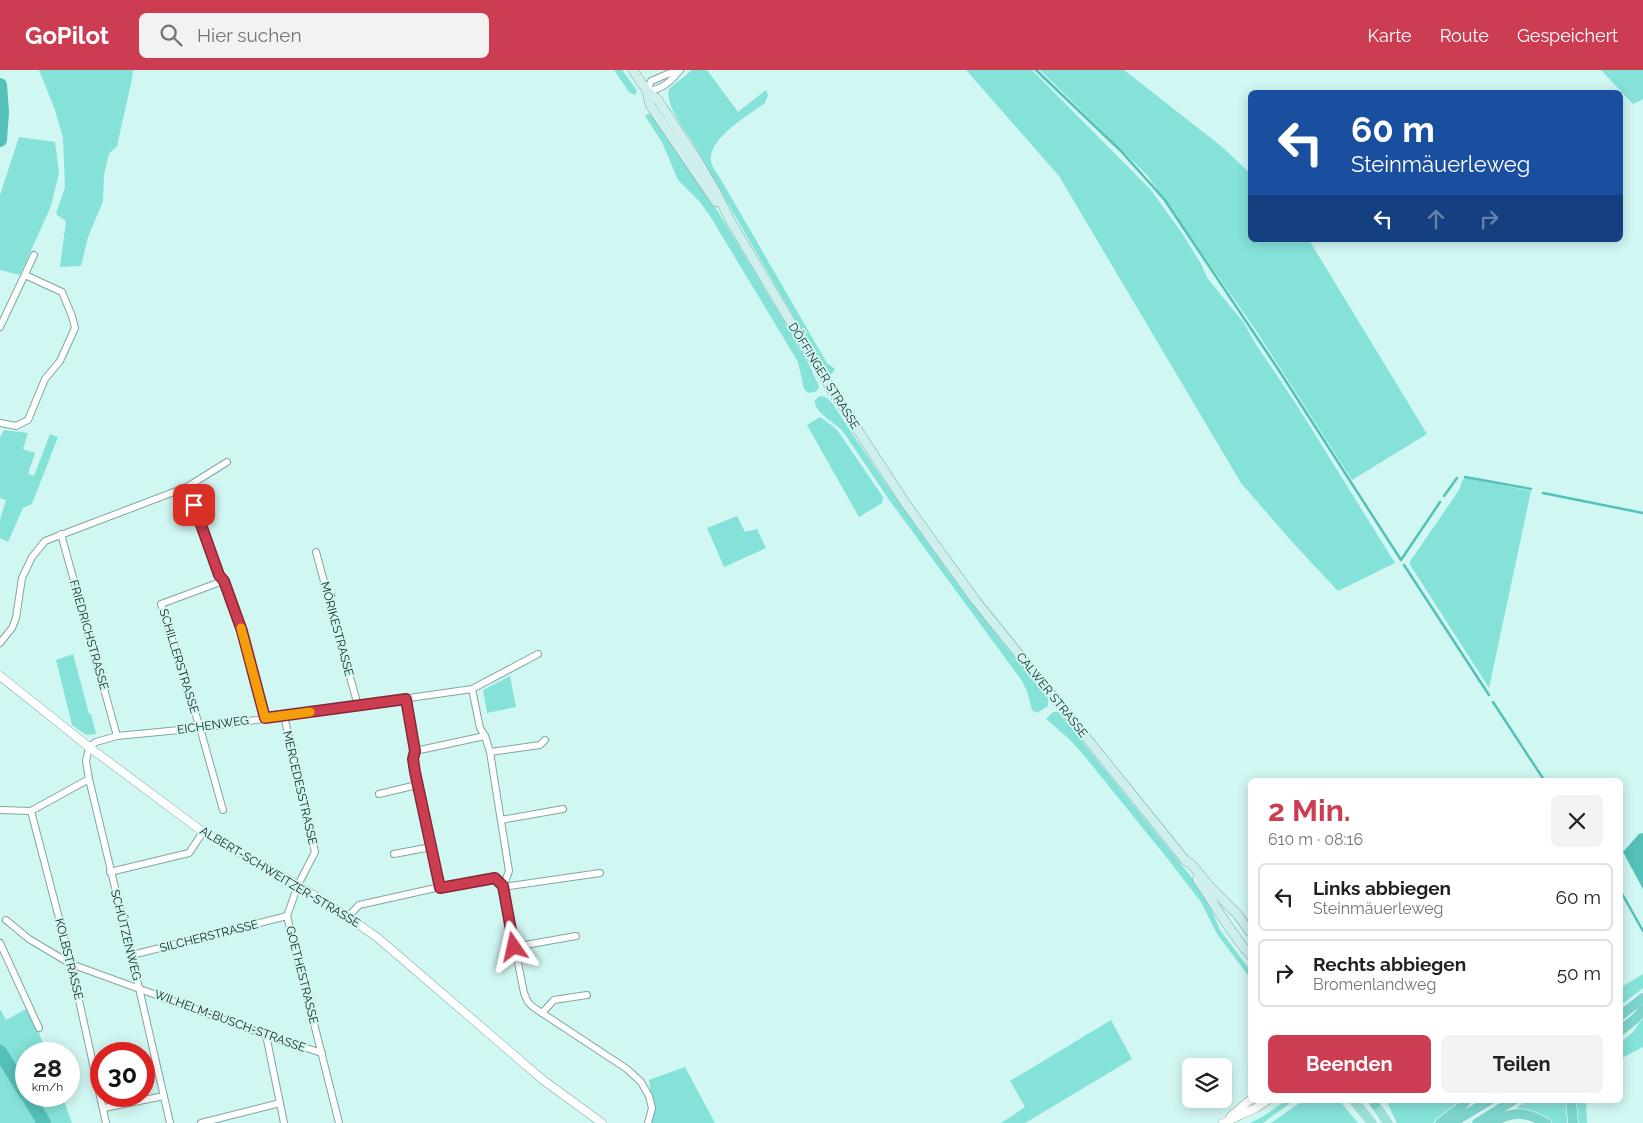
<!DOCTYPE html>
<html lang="de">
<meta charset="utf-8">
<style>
:root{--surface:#fff;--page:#f2f2f2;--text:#202124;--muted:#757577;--line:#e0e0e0;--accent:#cd3d52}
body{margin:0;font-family:Raleway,sans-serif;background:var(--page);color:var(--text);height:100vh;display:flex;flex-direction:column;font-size:19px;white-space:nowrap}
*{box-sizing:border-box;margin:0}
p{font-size:16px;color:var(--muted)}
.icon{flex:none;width:28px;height:28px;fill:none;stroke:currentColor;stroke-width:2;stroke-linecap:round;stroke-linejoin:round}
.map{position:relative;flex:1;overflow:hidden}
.drawer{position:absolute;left:1248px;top:708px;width:375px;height:325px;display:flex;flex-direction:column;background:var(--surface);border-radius:8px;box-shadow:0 2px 12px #0003}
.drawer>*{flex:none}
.hud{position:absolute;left:1248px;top:20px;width:375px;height:152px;border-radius:8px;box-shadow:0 2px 12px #0003;background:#1a4fa0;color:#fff;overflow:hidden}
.buttons{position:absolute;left:1182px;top:988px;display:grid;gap:10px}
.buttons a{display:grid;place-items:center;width:50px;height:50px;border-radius:8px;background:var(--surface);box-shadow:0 2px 12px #0003;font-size:25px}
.speed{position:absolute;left:15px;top:972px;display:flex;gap:10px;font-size:25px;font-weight:700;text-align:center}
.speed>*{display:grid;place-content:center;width:65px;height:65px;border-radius:50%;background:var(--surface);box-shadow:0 2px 12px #0003;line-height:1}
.speed small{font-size:12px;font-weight:400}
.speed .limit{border:8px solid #d22;background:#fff;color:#111}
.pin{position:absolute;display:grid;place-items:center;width:42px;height:42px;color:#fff;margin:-21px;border-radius:10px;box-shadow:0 2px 8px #0006}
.me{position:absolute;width:55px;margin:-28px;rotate:349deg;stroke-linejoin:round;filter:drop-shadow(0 0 4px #0008)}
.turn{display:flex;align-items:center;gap:18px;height:105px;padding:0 20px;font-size:22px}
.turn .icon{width:65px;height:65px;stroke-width:2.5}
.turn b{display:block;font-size:35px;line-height:42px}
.lanes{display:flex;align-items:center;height:48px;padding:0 20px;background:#0003;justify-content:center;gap:25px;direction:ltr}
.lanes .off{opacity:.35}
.round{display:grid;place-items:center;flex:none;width:52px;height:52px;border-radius:8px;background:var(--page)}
.head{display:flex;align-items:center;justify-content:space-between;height:85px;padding:0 20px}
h1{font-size:30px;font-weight:700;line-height:38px;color:var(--accent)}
.button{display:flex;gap:10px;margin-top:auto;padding:10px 20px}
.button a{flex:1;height:58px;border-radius:8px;background:var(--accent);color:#fff;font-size:20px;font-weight:700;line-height:58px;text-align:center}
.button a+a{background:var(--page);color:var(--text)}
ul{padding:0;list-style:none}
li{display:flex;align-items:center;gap:15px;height:68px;margin:0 10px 8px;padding:0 10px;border:2px solid var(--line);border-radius:8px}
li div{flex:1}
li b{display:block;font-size:19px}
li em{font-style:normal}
header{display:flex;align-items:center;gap:30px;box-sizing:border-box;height:70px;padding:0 25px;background:var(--accent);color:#fff}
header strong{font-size:24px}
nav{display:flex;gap:28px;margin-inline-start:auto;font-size:18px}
.search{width:350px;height:45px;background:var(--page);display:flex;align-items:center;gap:12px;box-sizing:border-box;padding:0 18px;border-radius:8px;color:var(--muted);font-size:19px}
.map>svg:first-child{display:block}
.green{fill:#85e2d9}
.water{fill:#54c0b7}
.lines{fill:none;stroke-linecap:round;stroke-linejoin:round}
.stream{stroke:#54c0b7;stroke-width:2.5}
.river{stroke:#54c0b7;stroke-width:14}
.minor-casing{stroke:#81a5a1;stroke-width:8}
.tertiary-casing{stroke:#81a5a1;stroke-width:9}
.secondary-casing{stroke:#81a5a1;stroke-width:10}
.primary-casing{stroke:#fff;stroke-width:11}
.trunk-casing{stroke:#fff;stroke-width:11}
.minor{stroke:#fff;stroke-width:6}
.tertiary{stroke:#fff;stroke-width:8}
.secondary{stroke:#ceefec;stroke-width:9}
.primary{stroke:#9ddfd9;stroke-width:10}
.trunk{stroke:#7cd4cc;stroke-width:10}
.route-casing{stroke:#852835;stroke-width:12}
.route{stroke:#cd3d52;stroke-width:9}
.slow{stroke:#f59e0b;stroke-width:9}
.labels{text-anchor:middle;stroke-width:4;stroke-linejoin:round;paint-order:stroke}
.street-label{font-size:12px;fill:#182625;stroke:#d1f7f3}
</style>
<header>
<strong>GoPilot</strong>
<div class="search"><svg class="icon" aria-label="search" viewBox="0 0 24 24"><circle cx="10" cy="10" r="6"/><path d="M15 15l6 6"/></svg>Hier suchen</div>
<nav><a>Karte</a><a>Route</a><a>Gespeichert</a></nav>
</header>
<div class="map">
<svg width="1643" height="1053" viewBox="0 0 1643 1053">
<rect width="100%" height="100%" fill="#d1f7f3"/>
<g class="green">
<path d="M 39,0 L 133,0 L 132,9 L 117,76 L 109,84 L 104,105 L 103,131 L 88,167 L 81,196 L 60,197 L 66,151 L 56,144 L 65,117 L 63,68 L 55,40 Z"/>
<path d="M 614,0 L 622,0 L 636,19 L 637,21 L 635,25 L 629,22 Z"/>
<path d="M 692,0 L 707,0 L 738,42 L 766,20 L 768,25 L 765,33 C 749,45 708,68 711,91 C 712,97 717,103 720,108 L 827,293 L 835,299 L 831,305 L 826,301 C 782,228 740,154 697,80 C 689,65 664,36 669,19 Z"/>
<path d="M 966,0 L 1032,0 L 1150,119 L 1182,163 L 1201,194 L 1208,209 L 1244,253 L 1255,273 L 1296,334 L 1395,493 L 1338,521 L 1294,474 L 1241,413 L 1059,106 Z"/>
<path d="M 1040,0 L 1124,0 L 1221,76 L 1250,103 L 1250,170 L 1309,170 L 1427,364 L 1352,410 L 1255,259 L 1147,105 Z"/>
<path d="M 1601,0 L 1643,0 L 1643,29 L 1633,34 Z"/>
<path d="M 652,42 L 710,129 L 739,176 L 805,286 L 818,314 L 819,318 L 815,322 L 808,323 L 804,319 L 798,292 L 710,146 L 700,132 L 678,110 L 662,72 L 645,46 Z"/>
<path d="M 19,67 L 55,72 L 59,103 L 51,136 L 20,205 L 0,200 L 0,125 Z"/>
<path d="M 820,326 C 827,326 831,331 834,336 C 877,401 921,465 967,527 C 993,561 1021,595 1048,629 L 1048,636 L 1037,643 L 1032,640 L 1027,621 L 1022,611 L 890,431 L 844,363 C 837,353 813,343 815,330 Z"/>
<path d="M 820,347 L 834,357 L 840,364 L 883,427 L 882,433 L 859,447 L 807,355 Z"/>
<path d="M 4,360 L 28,363 L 23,379 L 35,383 L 28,404 L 34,406 L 50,364 L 58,367 L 32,434 L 23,438 L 8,472 L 0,468 L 0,450 L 6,430 L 0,428 L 0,367 Z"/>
<path d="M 1466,408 L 1531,421 L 1489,618 L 1409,493 L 1459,420 L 1463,409 Z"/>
<path d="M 737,446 L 745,462 L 757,459 L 766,478 L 724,497 L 707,458 Z"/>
<path d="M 73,584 L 89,644 L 91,644 L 96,664 L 86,665 L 72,655 L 56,590 Z"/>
<path d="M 510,606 L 516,637 L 487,643 L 483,620 Z"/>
<path d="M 1053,642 L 1058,642 L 1064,649 L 1197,814 L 1207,829 L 1220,860 L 1250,900 L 1250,908 L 1217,864 L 1201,832 L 1167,788 L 1082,683 L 1069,669 L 1046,649 Z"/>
<path d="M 1643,904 L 1643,918 L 1620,936 L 1620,918 Z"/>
<path d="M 28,938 L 37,958 L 47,984 L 26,984 L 26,1026 L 62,1026 L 72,1053 L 0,1053 L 0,939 L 6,950 Z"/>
<path d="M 1643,947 L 1643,977 L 1620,989 L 1620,973 L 1633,962 Z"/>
<path d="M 1111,950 L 1132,989 L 1025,1053 L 1001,1053 L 1025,1037 L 1010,1011 Z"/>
<path d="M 685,997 L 715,1053 L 649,1053 L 653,1039 L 649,1010 Z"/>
<path d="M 1286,1030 L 1294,1030 L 1263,1053 L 1250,1053 L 1264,1046 Z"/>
<path d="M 1304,1030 L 1339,1030 L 1358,1053 L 1271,1053 Z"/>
<path d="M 1386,1030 L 1462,1030 L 1433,1053 L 1397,1053 Z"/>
<path d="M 1529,1030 L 1568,1030 L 1569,1053 L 1552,1053 L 1534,1042 L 1518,1039 L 1517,1037 Z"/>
<path d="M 1576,1030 L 1586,1030 L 1587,1053 L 1577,1053 Z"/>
</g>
<path class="water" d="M 1643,763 L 1643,819 L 1623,782 L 1639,764 Z"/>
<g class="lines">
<g class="stream">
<path d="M 1036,0 L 1121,81 L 1164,129 L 1280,302 L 1401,490 L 1440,432"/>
<path d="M 1465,407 L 1531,419"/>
<path d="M 1543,423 L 1643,443"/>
<path d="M 1444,426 L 1457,408"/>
<path d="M 1404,495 L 1489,625"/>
<path d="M 1493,632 L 1544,710"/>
<path d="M 1620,820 L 1643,861"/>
</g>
<g class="river">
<path d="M 0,15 L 2,42 L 0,70"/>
<path d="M 0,982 L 26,1024"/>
<path d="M 28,1026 L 44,1053"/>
</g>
<defs>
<g id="minor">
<path d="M 677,0 L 651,11 L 647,21 C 662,20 671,11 680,0"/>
<path d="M 0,257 L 34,185"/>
<path d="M 0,353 L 16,356 L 28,350 L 45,309 L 60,291 L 75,258 L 72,246 L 62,222 L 25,205"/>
<path d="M 187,417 L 219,505 L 223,511 L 242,561 L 265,648"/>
<path d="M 61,464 L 117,666"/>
<path d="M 316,482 L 358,636"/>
<path d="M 0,573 L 12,558 L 16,548 L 22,508 L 32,487 L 45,471 L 187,417 L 227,392"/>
<path d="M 472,619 L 480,658 L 485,666 L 490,682 L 509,801 L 503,817 L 524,923 L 528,932 L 533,937 L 627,999 L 641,1012 L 649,1026 L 652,1038 L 648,1053"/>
<path d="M 406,629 L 415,681 L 413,689 L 440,817"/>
<path d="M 284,646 L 315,782 L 298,815 L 287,846 L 339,1053"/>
<path d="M 415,681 L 485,666"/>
<path d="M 490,682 L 540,675 L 545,670"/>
<path d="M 379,724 L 417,715"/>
<path d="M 0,740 L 31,741 L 89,709"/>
<path d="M 223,740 L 200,658 L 161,534 L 223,511"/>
<path d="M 31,741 L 71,894 L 106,1053"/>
<path d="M 501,750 L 563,739"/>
<path d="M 394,784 L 431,777"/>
<path d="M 110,802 L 189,783 L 203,762"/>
<path d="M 348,847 L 359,835 L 440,817 L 495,808 L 503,817 L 600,803"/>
<path d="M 6,850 L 29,869 L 71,894 L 266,965 L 322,983"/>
<path d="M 0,873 L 39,958"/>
<path d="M 514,877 L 576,866"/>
<path d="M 132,885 L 287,846"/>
<path d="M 542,943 L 554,930 L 587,925"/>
<path d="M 266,965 L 284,1053"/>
<path d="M 104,1038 L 164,1026"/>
<path d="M 170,1053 L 139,918 L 89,709 L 86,691 L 89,677 L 96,672 L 117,666 L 200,658 L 472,619 L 538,584"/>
<path d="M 201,1053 L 280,1033"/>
</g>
<g id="tertiary">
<path d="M 0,606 L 89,677 L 203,762 L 298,815 L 348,847 L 378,868 L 543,1010 L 602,1053"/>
<path d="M 1231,1046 L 1250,1030"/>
<path d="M 1223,1053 L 1256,1038 L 1268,1030"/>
</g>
<g id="secondary">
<path d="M 633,0 L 647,21 L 658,30 L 699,93 L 716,122 L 731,152 L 829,316 L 906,434 L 976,531 L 1185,790 L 1192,795 L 1212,819 L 1238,845 L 1250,862"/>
<path d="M 647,21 L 650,35 L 716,132"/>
<path d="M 1197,809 C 1215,834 1229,861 1250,885"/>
</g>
<g id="primary">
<path d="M 1353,1030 L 1372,1053"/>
<path d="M 1372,1030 L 1388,1053"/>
</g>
<g id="trunk">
<path d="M 1620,946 L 1643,928"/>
<path d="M 1620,961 L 1636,948 L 1643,940"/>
<path d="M 1374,1030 L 1375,1034"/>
<path d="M 1571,1030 L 1573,1053"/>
<path d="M 1440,1053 L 1460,1038 L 1467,1030"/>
<path d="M 1452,1053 L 1490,1030"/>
<path d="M 1477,1053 L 1514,1030"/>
<path d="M 1491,1053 C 1512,1041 1525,1041 1546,1053"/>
</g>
</defs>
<use href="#minor" class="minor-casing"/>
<use href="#tertiary" class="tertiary-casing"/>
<use href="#secondary" class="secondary-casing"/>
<use href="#primary" class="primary-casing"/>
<use href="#trunk" class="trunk-casing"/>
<use href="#minor" class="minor"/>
<use href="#tertiary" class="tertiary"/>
<use href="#secondary" class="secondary"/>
<use href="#primary" class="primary"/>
<use href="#trunk" class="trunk"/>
</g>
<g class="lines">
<defs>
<path id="route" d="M 194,435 L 219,505 L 224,511 L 242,561 L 265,648 L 406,629 L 415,681 L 413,689 L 415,702 L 440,818 L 495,808 L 503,816 L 514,877"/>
</defs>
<use href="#route" class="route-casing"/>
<use href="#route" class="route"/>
<path class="slow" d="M 241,558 L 265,648 L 310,642"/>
</g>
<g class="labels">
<g class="street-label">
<text transform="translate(824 306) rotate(58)" y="4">DÖFFINGER STRASSE</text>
<text transform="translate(337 559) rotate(75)" y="4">MÖRIKESTRASSE</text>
<text transform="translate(89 565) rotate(74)" y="4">FRIEDRICHSTRASSE</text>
<text transform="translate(179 591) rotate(73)" y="4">SCHILLERSTRASSE</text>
<text transform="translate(1052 625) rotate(51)" y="4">CALWER STRASSE</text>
<text transform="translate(213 655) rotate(-8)" y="4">EICHENWEG</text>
<text transform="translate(300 718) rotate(77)" y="4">MERCEDESSTRASSE</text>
<text transform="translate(280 807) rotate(31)" y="4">ALBERT-SCHWEITZER-STRASSE</text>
<text transform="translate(126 865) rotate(76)" y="4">SCHÜTZENWEG</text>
<text transform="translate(209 866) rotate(-14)" y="4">SILCHERSTRASSE</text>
<text transform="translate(69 889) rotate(76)" y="4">KOLBSTRASSE</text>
<text transform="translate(302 905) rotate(76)" y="4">GOETHESTRASSE</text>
<text transform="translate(230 951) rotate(20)" y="4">WILHELM-BUSCH-STRASSE</text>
</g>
</g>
</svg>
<div class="buttons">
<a><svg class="icon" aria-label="layers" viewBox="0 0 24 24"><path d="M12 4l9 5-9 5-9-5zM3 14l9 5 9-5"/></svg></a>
</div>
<div class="speed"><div>28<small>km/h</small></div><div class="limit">30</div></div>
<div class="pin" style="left:194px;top:435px;background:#d93025"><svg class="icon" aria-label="arrive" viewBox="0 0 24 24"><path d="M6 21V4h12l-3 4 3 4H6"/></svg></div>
<svg class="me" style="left:514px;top:877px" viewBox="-20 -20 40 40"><path d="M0-17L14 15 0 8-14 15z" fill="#cd3d52" stroke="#fff" stroke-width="4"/></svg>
<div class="hud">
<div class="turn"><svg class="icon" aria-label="left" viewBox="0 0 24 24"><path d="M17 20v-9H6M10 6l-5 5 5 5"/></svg><div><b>60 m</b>Steinmäuerleweg</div></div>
<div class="lanes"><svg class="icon" aria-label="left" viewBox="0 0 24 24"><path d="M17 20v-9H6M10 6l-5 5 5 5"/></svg><svg class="icon off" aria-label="ahead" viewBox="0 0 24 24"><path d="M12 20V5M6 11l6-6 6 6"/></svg><svg class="icon off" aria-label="right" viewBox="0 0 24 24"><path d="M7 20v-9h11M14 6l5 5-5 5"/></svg></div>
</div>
<section class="drawer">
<div class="head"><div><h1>2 Min.</h1><p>610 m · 08:16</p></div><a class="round"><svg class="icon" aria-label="close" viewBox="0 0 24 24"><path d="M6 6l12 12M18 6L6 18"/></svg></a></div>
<ul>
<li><svg class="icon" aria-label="left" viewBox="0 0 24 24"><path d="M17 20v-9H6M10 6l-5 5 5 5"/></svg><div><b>Links abbiegen</b><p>Steinmäuerleweg</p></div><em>60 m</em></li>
<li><svg class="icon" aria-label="right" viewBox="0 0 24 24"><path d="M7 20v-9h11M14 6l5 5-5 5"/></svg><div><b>Rechts abbiegen</b><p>Bromenlandweg</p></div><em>50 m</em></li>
</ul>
<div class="button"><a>Beenden</a><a>Teilen</a></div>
</section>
</div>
